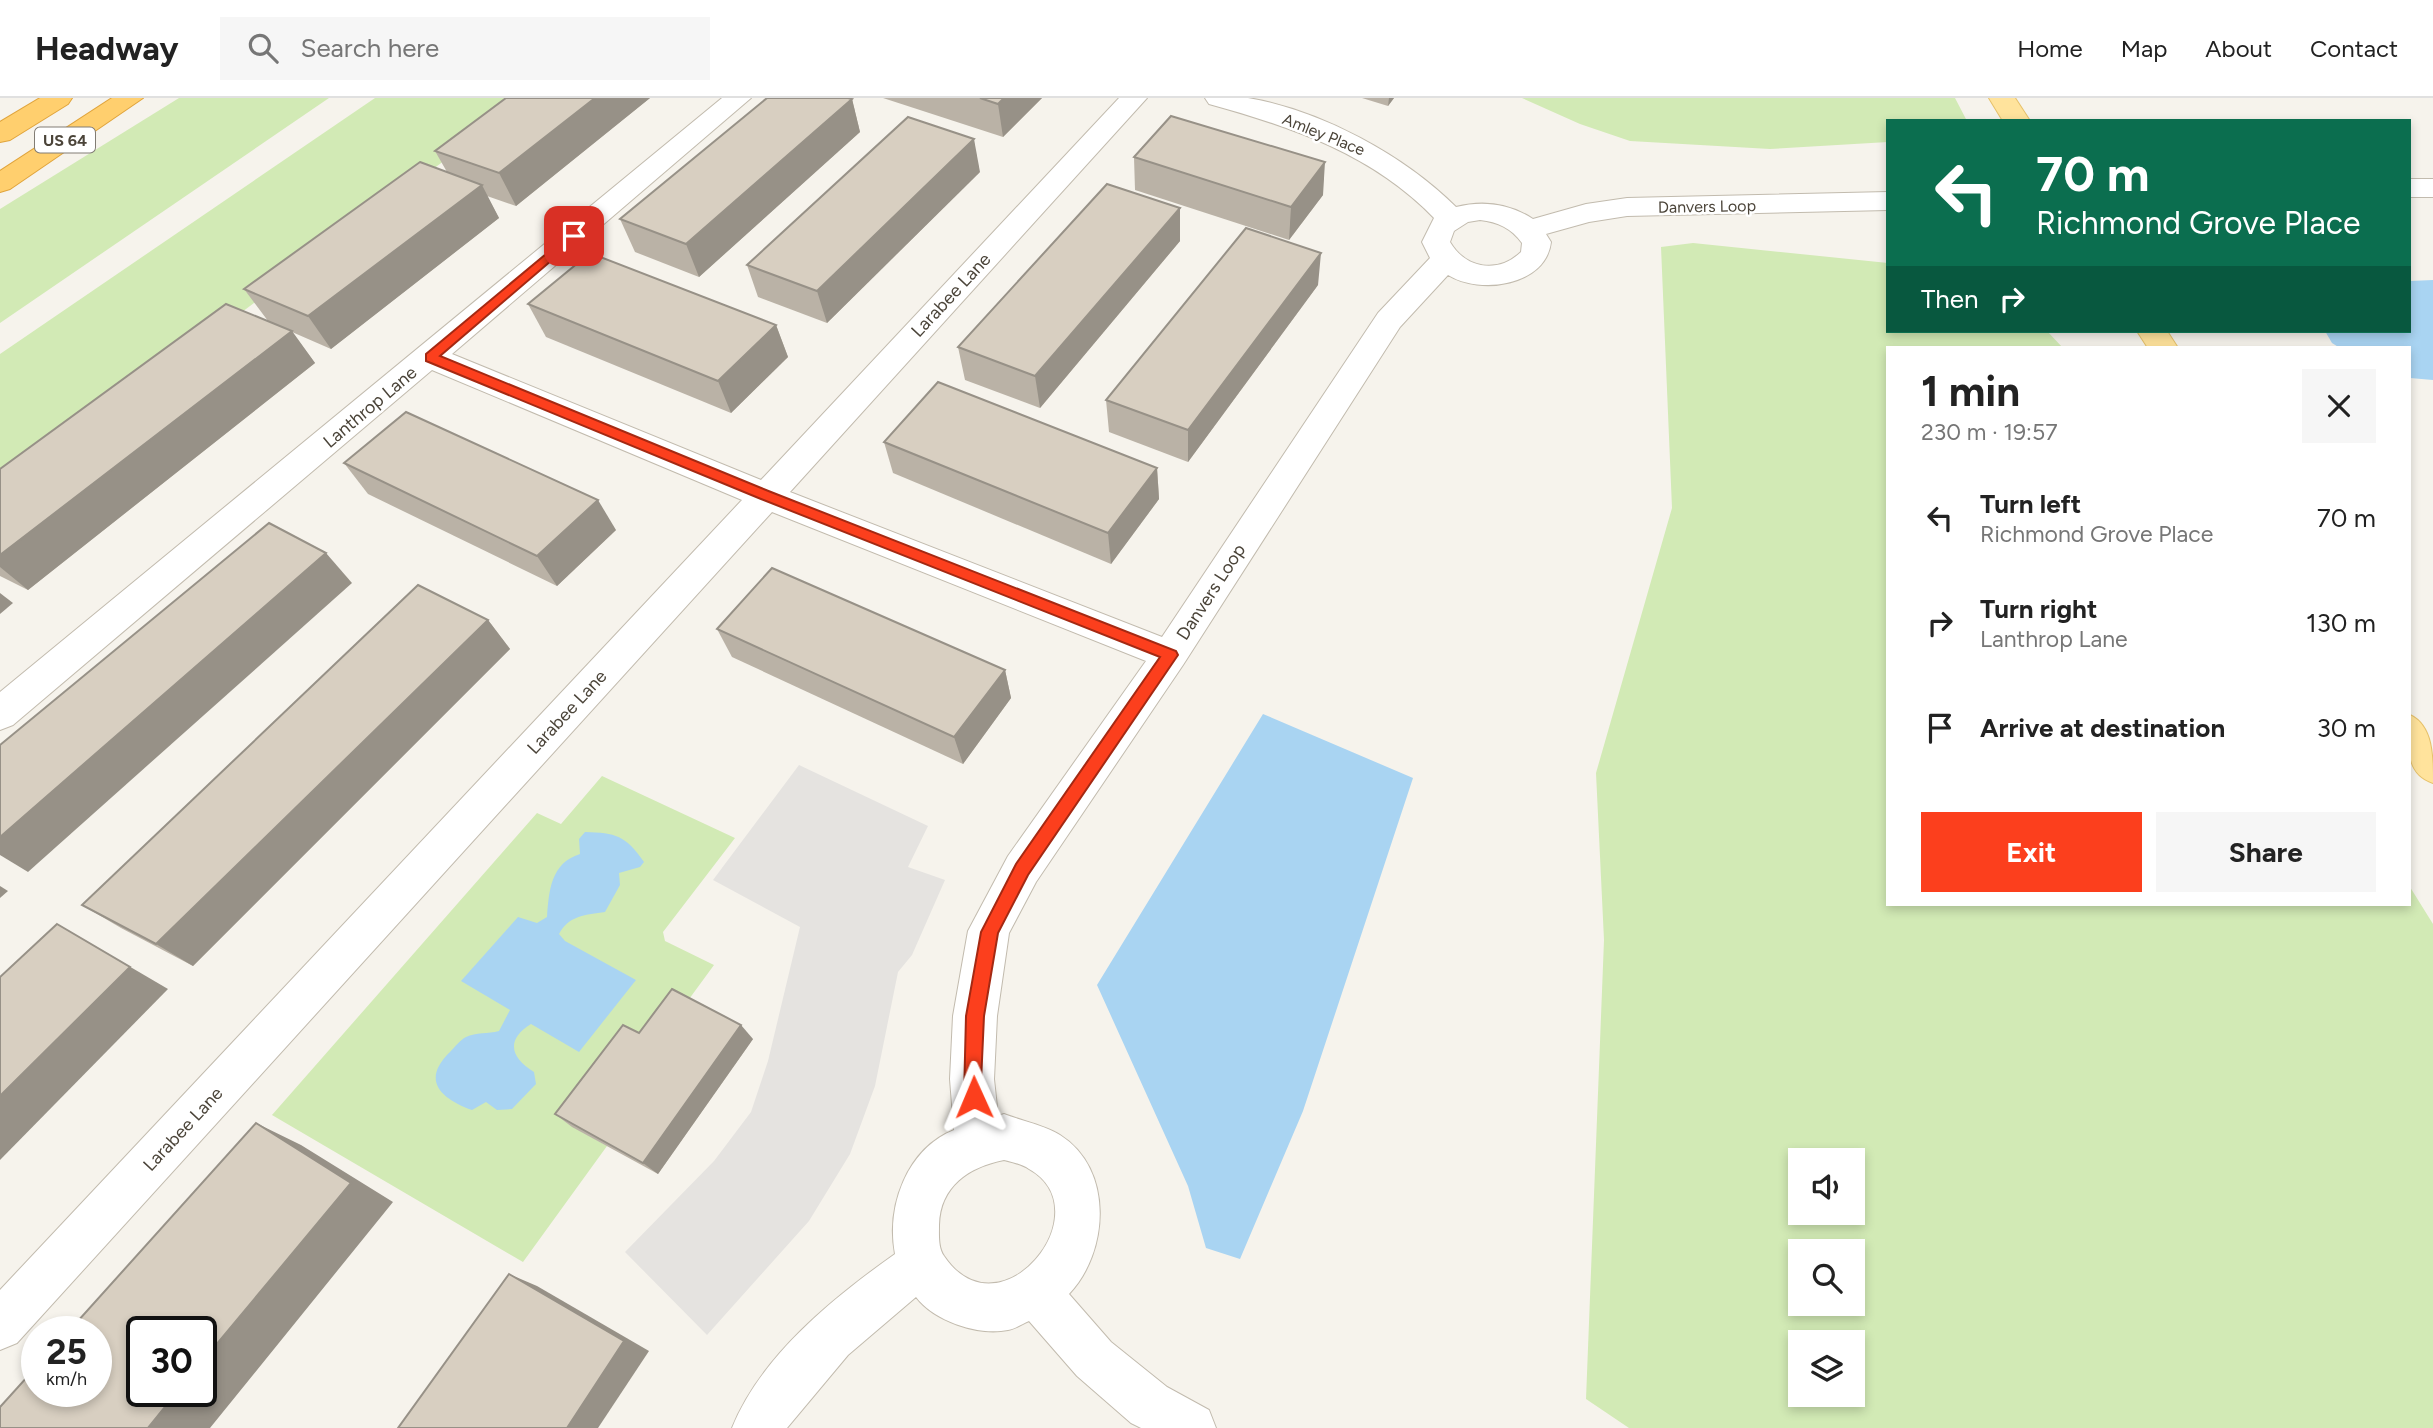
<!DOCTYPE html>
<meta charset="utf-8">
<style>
:root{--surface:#fff;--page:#f6f6f6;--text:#222;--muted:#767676;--line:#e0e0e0;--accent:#fc3f1d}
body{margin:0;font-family:Figtree,sans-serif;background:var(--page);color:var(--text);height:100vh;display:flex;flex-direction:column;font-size:26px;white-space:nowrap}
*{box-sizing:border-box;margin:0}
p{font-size:23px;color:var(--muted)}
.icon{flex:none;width:38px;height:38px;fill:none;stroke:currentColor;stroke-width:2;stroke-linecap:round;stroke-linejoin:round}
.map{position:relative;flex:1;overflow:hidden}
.sheet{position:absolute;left:1886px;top:248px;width:525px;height:560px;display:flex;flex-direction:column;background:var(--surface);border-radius:0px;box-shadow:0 4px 10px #0003}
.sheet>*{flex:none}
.guide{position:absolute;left:1886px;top:21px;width:525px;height:214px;border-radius:0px;box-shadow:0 4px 10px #0003;background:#0b6e4f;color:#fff;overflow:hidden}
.tools{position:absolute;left:1788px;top:1050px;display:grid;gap:14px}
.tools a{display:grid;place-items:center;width:77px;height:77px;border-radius:0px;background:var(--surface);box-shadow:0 4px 10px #0003;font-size:35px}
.speed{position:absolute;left:21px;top:1218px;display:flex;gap:14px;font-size:35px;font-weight:700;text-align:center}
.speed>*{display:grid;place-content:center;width:91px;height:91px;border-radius:50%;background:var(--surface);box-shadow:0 4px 10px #0003;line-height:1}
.speed small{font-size:18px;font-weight:400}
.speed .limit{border:4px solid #111;border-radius:10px;background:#fff;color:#111}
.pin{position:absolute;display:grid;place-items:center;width:60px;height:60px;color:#fff;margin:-30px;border-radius:14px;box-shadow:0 4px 10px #0006}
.me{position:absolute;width:77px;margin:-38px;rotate:359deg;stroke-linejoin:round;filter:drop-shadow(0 0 5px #0008)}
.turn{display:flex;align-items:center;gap:24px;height:147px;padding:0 35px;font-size:32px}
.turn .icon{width:91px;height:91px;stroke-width:2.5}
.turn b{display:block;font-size:49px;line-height:60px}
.then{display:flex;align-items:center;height:66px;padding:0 35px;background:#0003;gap:14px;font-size:26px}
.round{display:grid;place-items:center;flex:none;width:74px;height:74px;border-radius:0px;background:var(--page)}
.summary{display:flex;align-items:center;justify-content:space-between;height:119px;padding:0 35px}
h1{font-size:42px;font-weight:700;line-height:52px}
.action{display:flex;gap:14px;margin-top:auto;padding:14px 35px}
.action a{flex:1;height:80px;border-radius:0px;background:var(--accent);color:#fff;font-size:28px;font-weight:700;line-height:80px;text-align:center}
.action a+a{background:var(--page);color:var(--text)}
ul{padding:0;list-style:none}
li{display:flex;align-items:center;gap:21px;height:105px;padding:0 35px}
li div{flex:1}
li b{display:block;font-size:26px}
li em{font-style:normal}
header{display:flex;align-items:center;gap:42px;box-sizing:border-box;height:98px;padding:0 35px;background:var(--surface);border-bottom:2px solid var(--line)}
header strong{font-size:33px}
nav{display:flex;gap:38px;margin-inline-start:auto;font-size:24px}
.search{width:490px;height:63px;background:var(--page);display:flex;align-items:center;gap:18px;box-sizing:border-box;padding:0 24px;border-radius:0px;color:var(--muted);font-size:26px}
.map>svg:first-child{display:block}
.green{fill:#d2eab5;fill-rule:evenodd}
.parking{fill:#e5e3e0}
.water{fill:#a9d4f2}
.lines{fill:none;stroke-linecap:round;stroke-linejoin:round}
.minor-casing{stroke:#c2bbae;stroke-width:2}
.major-casing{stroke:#e6c16a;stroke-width:2}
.highway-casing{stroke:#e0a43c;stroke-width:2}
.minor{fill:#fff;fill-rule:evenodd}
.major{fill:#ffe39c;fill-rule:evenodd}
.highway{fill:#ffcf6e;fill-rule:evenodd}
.wall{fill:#bab2a6}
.shaded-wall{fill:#979187}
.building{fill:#d8cfc1;stroke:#979187;stroke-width:2}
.route{fill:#fc3f1d;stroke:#a42913;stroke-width:2}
.labels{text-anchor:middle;stroke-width:5;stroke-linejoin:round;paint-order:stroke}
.far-street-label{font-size:16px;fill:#4b4439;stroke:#fff}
.shield{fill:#fff;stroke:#817c74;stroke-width:2}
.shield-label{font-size:16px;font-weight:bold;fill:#4b4439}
.street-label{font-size:18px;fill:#4b4439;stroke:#fff}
</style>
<header>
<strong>Headway</strong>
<div class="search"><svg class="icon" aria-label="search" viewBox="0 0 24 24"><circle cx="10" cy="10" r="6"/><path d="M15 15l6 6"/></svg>Search here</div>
<nav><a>Home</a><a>Map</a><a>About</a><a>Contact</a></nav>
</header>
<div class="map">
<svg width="2433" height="1330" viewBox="0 0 2433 1330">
<rect width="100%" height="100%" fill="#f6f3ec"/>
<g class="green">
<path d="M 179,0 L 329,0 L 0,225 L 0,111 Z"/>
<path d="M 375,0 L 528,0 L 0,395 L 0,256 Z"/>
<path d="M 1522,0 L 1955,0 L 1967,23 L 1888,23 L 1888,44 L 1770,51 L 1630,43 L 1580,26 Z"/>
<path d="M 1693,145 L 1888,165 L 1888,233 L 2047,233 L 2063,250 L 1888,250 L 1888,807 L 2410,807 L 2410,789 L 2433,826 L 2433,1330 L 1629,1330 L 1586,1301 L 1604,842 L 1596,675 L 1672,410 L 1661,149 ZM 1853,1062 L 1853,1115 L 1801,1115 L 1801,1062 ZM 1853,1153 L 1853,1206 L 1801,1206 L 1801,1153 ZM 1853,1244 L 1853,1297 L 1801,1297 L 1801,1244 Z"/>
<path d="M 602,678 L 735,740 L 663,834 L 665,843 L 714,867 L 654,949 L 572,1028 L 607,1048 L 523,1164 L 272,1017 L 537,715 L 561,726 Z"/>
</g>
<path class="parking" d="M 799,667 L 928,728 L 908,769 L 945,782 L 912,857 L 898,874 L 875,988 L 850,1056 L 809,1123 L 707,1237 L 625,1154 L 714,1063 L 751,1014 L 768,963 L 800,829 L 713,782 Z"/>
<g class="water">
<path d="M 2433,182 L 2433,282 L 2410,280 L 2410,250 L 2340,250 L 2332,245 L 2325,233 L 2410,233 L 2410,183 Z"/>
<path d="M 1263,616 L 1413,680 L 1303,1013 L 1240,1161 L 1206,1150 L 1188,1088 L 1097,887 Z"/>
<path d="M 585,734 C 616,735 625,737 644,764 L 640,769 L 619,775 L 620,787 L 605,814 C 586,817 569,817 559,836 L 565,843 L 636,882 L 579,954 L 531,926 C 505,942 511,960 534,974 L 536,986 L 512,1011 L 497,1012 L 486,1004 L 472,1012 C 442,1001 420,983 450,954 C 455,949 460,942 466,939 C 476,934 488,936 499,933 L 510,912 L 461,883 L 518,819 L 537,825 L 547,819 C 549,792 551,765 580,756 L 579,741 Z"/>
</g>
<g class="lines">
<defs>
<g id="minor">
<path d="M 722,0 L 751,0 L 452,256 L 761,382 L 1119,0 L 1147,0 L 790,394 L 1162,539 L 1378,215 L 1430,160 L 1422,144 L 1434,120 C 1372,56 1292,29 1209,6 L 1205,0 C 1219,0 1234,0 1248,0 C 1321,12 1405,58 1456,109 C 1483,102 1510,106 1533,121 L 1586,106 L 1627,100 L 1888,94 L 1888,112 L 1627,118 L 1589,124 L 1546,136 L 1551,144 C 1546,188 1480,197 1448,177 L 1400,229 L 1183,567 L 1036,784 L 1009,835 L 997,918 L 994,981 L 998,1018 L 1004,1016 C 1022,1023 1044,1027 1060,1037 C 1114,1071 1109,1154 1069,1196 L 1111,1244 L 1167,1289 L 1209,1312 L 1216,1330 L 1141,1330 L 1131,1325 L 1077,1278 L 1029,1223 C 1022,1226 1015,1231 1008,1232 C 978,1238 934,1223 916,1199 L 848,1257 L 787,1330 L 732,1330 C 761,1258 833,1200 895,1156 C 886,1108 907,1051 954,1032 L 950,981 L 953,918 L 968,833 L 1008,758 L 1146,563 L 772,414 L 17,1245 L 0,1252 L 0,1192 L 742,402 L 432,272 L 13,627 L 0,632 L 0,594 ZM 1480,122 C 1498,124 1511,130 1522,145 L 1521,154 C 1498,176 1466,171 1450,144 L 1454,133 L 1468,124 ZM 1004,1062 C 1012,1064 1022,1066 1029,1071 C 1104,1113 1000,1241 944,1158 C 938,1150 939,1137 939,1127 C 940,1088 969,1069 1004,1062 Z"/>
<rect x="2410" y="81" width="23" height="18"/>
</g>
<g id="major">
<path d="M 1989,0 L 2015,0 L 2030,23 L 2003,23 Z"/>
<path d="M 2137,233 L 2167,233 L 2178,250 L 2148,250 Z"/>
<path d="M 2410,617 C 2433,628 2433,658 2433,685 C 2403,675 2409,644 2410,617 Z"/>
</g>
<g id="highway">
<path d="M 40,0 L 72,0 L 68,6 L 10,42 L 0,44 L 0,24 Z"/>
<path d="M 112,0 L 143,0 L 10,91 L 0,94 L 0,73 Z"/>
</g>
</defs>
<use href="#minor" class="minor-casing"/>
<use href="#major" class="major-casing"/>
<use href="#highway" class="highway-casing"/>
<use href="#minor" class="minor"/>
<use href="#major" class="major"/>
<use href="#highway" class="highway"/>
</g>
<g class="wall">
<path d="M 506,0 L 650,0 L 516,108 L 487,98 L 499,120 L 331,251 L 292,234 L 315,265 L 28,492 L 0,478 L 0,371 L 268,223 L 244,191 L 447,74 L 435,53 Z"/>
<path d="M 883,0 L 1042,0 L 1003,39 Z"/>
<path d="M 1362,0 L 1394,0 L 1388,8 Z"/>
<path d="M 852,1 L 860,34 L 699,179 L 635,154 L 620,121 Z"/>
<path d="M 1134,59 L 1323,97 L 1289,142 L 1135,92 Z"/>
<path d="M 980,74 L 827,225 L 758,199 L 747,167 Z"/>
<path d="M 1180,110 L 1180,143 L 1040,310 L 965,282 L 958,249 Z"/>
<path d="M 1318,187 L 1188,364 L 1109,334 L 1106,302 Z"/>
<path d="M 528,206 L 776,227 L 788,259 L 731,315 L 546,239 Z"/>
<path d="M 884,344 L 1157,370 L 1159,401 L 1111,466 L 893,375 Z"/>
<path d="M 344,365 L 616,432 L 557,488 L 368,396 Z"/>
<path d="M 488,522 L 510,551 L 193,868 L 121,830 L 82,807 Z"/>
<path d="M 717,531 L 1005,572 L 1011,600 L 963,666 L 732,559 Z"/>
<path d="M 639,935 L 753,941 L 658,1076 L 572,1029 L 555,1016 Z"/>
</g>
<g class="shaded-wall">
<path d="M 595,0 L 650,0 L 516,108 L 499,75 Z"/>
<path d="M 1004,0 L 1042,0 L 1003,39 L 998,6 Z"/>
<path d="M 1389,0 L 1394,0 L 1388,8 Z"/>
<path d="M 852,1 L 860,34 L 699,179 L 686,146 Z"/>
<path d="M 974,41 L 980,74 L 827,225 L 817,193 Z"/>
<path d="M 1325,64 L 1323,97 L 1289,142 L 1291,109 Z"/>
<path d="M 482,87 L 499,120 L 331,251 L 308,218 Z"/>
<path d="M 1180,110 L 1180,143 L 1040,310 L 1035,278 Z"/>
<path d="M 1321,155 L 1318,187 L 1188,364 L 1188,332 Z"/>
<path d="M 776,227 L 788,259 L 731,315 L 718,283 Z"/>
<path d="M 292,233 L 315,265 L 28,492 L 0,469 L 0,457 Z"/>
<path d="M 1157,370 L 1159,401 L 1111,466 L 1108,435 Z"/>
<path d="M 598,402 L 616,432 L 557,488 L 537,458 Z"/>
<path d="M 326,455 L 352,485 L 28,774 L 0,757 L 0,739 Z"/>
<path d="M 0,495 L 13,505 L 0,516 Z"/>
<path d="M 488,522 L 510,551 L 193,868 L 156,846 Z"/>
<path d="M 1005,572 L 1011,600 L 963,666 L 954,639 Z"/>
<path d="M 0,788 L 8,793 L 0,800 Z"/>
<path d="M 57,826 L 168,891 L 0,1062 L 0,998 Z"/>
<path d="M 741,927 L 753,941 L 658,1076 L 643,1065 Z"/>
<path d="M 256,1025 L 301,1047 L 393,1104 L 210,1330 L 148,1330 L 178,1293 L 201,1293 L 201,1265 Z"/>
<path d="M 509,1176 L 537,1188 L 649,1253 L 598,1330 L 567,1330 Z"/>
</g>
<g class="building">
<path d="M 506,0 L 595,0 L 499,75 L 435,53 Z"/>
<path d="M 767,0 L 848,0 L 852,1 L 686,146 L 620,121 Z"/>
<path d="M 980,0 L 1004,0 L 998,6 Z"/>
<path d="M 1171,18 L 1325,64 L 1291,109 L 1134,59 Z"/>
<path d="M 908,19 L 974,41 L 817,193 L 747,167 Z"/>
<path d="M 420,64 L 482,87 L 308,218 L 244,191 Z"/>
<path d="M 1107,86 L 1180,110 L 1035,278 L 958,249 Z"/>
<path d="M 1246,130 L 1321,155 L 1188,332 L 1106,302 Z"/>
<path d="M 590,155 L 776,227 L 718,283 L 528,206 Z"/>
<path d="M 226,206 L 292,233 L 0,457 L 0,371 Z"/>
<path d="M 938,284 L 1157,370 L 1108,435 L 884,344 Z"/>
<path d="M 406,314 L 598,402 L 537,458 L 344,365 Z"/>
<path d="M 269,425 L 326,455 L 0,739 L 0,647 Z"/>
<path d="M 772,470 L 1005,572 L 954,639 L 717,531 Z"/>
<path d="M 418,487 L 488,522 L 156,846 L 82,807 Z"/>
<path d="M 57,826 L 130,869 L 0,998 L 0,879 Z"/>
<path d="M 672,891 L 741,927 L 643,1065 L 555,1016 L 623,927 L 639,935 Z"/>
<path d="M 256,1025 L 351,1085 L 201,1265 L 201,1234 L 142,1234 L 142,1293 L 178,1293 L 148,1330 L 0,1330 L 0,1309 L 37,1268 L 37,1293 L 96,1293 L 96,1234 L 68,1234 Z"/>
<path d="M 509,1176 L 624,1243 L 567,1330 L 398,1330 Z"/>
</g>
<path class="route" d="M 570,136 L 580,138 L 440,258 L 771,394 L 1176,553 L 1178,557 L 1028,777 L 998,835 L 984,918 L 980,1006 L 974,1008 L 967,1006 L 964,999 L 966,918 L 981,834 L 1016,766 L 1160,559 L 761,401 L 426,263 L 426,256 Z"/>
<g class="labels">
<g class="far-street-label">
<text transform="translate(1324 36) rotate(22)" y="6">Amley Place</text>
<text transform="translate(1707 108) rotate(-1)" y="6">Danvers Loop</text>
</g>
<rect class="shield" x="35" y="29.5" width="60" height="25" rx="5"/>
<g class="shield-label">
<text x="65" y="48">US 64</text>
</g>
<g class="street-label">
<text transform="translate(951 197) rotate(-47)" y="6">Larabee Lane</text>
<text transform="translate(370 309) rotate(-40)" y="6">Lanthrop Lane</text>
<text transform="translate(1211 494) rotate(-57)" y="6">Danvers Loop</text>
<text transform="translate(567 614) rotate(-47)" y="6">Larabee Lane</text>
<text transform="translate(183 1031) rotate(-47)" y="6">Larabee Lane</text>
</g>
</g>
</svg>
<div class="tools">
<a><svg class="icon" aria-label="sound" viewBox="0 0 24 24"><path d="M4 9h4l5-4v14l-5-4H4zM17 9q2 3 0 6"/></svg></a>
<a><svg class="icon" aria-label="search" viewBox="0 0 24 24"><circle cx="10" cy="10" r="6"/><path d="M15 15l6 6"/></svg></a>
<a><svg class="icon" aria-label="layers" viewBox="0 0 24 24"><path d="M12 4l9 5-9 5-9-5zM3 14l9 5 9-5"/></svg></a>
</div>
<div class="speed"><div>25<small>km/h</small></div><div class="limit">30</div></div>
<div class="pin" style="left:574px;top:138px;background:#d93025"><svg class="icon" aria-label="arrive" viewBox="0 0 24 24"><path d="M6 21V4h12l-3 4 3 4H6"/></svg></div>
<svg class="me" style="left:974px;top:999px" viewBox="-20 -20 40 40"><path d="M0-17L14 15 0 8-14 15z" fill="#fc3f1d" stroke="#fff" stroke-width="4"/></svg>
<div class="guide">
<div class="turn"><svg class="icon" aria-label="left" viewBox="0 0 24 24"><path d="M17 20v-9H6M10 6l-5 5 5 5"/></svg><div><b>70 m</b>Richmond Grove Place</div></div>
<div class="then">Then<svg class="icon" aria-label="right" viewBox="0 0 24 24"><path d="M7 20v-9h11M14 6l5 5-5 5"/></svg></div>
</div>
<section class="sheet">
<div class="summary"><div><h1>1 min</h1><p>230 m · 19:57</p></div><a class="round"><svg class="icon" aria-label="close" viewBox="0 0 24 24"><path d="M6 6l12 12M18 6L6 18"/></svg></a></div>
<ul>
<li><svg class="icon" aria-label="left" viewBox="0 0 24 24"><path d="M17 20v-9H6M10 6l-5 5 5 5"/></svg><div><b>Turn left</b><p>Richmond Grove Place</p></div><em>70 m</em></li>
<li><svg class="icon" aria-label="right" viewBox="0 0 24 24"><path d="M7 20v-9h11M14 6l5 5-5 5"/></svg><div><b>Turn right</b><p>Lanthrop Lane</p></div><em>130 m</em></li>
<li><svg class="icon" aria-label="arrive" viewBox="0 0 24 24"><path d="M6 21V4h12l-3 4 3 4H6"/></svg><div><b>Arrive at destination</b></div><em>30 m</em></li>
</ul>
<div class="action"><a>Exit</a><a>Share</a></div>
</section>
</div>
